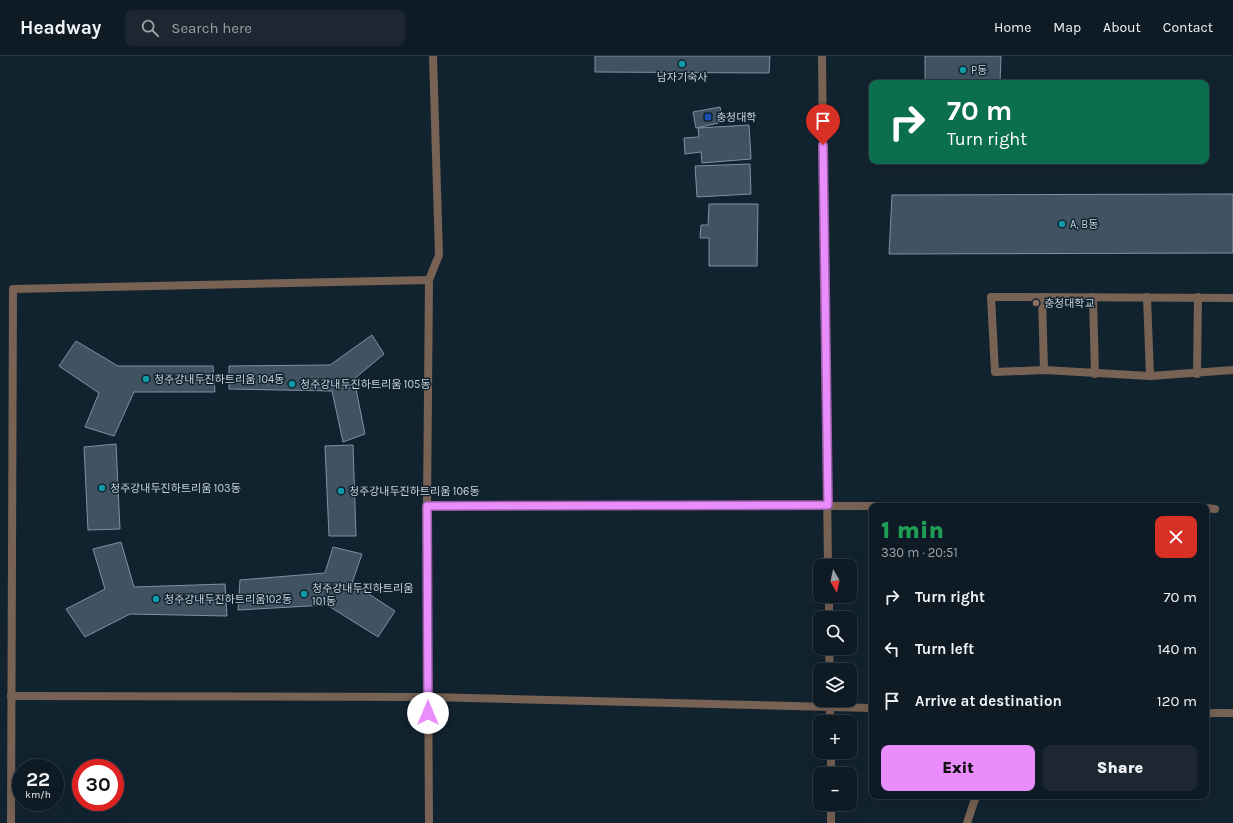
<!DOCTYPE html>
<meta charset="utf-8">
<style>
:root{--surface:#0e1a24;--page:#1c2731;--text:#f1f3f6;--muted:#9ba1a6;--line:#2e3841;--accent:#e98dfd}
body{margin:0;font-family:Karla,"Noto Sans KR",sans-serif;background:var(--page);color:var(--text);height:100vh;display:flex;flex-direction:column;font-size:15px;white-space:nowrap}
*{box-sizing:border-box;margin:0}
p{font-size:13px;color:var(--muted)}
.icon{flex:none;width:22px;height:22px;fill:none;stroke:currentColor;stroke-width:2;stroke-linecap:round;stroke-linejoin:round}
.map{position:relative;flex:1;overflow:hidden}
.details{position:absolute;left:869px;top:447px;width:340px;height:296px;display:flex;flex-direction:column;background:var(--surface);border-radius:8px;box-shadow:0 4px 16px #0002,0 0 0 1px var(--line)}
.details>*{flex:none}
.top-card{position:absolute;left:869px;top:24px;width:340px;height:84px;border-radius:8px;box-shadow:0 4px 16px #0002,0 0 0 1px var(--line);background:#0b6e4f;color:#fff;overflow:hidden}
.needle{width:26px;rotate:171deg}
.tools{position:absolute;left:813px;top:503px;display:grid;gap:8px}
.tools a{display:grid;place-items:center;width:44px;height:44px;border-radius:8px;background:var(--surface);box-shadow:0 4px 16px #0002,0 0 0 1px var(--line);font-size:20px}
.speed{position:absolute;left:12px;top:703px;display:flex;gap:8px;font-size:20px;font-weight:700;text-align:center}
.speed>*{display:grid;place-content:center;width:52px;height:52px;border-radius:50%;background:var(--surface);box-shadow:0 4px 16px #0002,0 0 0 1px var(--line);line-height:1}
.speed small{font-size:10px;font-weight:400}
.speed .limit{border:6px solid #d22;background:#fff;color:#111}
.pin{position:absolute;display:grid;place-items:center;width:34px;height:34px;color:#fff;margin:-41px -17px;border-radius:50% 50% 50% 0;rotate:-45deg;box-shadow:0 0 4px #0007}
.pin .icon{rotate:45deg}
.me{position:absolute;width:44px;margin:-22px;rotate:0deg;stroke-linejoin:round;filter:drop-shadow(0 0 3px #0008)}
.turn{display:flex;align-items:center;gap:14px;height:84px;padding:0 12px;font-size:18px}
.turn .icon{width:52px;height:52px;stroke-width:2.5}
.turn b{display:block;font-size:28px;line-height:34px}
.round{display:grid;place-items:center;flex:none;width:42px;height:42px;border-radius:8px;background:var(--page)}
.headline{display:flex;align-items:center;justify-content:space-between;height:68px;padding:0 12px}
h1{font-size:24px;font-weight:800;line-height:30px;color:#1e9e55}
.cta{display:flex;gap:8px;margin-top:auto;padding:8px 12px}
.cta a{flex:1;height:46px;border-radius:8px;background:var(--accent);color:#111;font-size:16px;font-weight:800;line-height:46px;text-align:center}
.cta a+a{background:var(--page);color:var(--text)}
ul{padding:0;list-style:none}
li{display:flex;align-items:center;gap:12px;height:52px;padding:0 12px}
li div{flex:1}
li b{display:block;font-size:15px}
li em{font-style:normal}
header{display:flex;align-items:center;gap:24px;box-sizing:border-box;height:56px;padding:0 20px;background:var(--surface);border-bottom:1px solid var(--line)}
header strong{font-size:19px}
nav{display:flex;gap:22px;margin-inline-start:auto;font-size:14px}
.search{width:280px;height:36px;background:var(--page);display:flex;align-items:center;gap:10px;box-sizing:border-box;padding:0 14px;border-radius:8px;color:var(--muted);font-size:15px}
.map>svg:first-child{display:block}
.building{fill:#405361;stroke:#7e92a2}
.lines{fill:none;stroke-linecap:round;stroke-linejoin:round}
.service{stroke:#776254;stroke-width:8}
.minor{stroke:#776254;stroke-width:8}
.tertiary{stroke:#776254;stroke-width:8}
.route-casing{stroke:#975ca4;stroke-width:10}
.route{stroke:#e98dfd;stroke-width:7}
.culture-dot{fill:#0f9aa8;stroke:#122330;stroke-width:1.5}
.transit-dot{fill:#1a4fb4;stroke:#122330;stroke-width:1.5}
.education-dot{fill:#8d6e63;stroke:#122330;stroke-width:1.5}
.labels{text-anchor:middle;stroke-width:3;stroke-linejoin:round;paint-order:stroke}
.poi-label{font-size:11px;fill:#c8d3dc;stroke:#122330;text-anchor:start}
</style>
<header>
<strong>Headway</strong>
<div class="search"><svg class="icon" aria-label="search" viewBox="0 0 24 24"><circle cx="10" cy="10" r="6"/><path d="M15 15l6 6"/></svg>Search here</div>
<nav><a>Home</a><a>Map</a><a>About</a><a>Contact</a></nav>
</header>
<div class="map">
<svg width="1233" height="767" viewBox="0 0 1233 767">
<rect width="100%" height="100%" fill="#122330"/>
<g class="building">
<path d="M 595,0 L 770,0 L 769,17 L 595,16 Z"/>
<path d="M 925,0 L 1001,0 L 1000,27 L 925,27 Z"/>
<path d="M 720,51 L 723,66 L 696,72 L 693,56 Z"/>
<path d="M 749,69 L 751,103 L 702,107 L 701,96 L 685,98 L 684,82 L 699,81 L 698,72 Z"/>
<path d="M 750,108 L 751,138 L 697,141 L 695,110 Z"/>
<path d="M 1233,138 L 1233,197 L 889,198 L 892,139 Z"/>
<path d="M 709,148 L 758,148 L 757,210 L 709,210 L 709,182 L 700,182 L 701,169 L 708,169 Z"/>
<path d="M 372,279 L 384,298 L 354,323 L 365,378 L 343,386 L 332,335 L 229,333 L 229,310 L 330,309 Z"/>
<path d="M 76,285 L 118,310 L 213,310 L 215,336 L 134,336 L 114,380 L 85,371 L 99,337 L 59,310 Z"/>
<path d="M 116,388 L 120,473 L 88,474 L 84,391 Z"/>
<path d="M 353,389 L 356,480 L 329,480 L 325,390 Z"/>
<path d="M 121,486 L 134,531 L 225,528 L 227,560 L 130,558 L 85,581 L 66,553 L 105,533 L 93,493 Z"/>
<path d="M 333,491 L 362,498 L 352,527 L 395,555 L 378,581 L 327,549 L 238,554 L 240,524 L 325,517 Z"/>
</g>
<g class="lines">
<g class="service">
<path d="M 822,0 L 824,194"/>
<path d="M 1042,241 L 1044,314"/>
<path d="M 1093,241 L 1095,318"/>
<path d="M 1147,241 L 1150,320"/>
<path d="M 1233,242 L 991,241 L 995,316 L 1044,314 L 1150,320 L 1233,314"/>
<path d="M 1197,318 L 1198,241"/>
<path d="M 830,651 L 872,652"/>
<path d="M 1206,657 L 1233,657"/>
<path d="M 967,767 L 976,740"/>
</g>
<g class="minor">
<path d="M 429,224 L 439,199 L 433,0"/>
<path d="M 427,450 L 938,450"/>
<path d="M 1206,452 L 1215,453"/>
<path d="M 11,640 L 428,641 L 830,651"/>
<path d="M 11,767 L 13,233 L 429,224 L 427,450 L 429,767"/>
</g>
<g class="tertiary">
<path d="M 824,194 L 828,510"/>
<path d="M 829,540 L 829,562"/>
<path d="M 829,592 L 830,614"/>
<path d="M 830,644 L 830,666"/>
<path d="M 831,696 L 831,718"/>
<path d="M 831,748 L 831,767"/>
</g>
</g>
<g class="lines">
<defs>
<path id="route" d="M 428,657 L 427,450 L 828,449 L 823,89"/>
</defs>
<use href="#route" class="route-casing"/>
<use href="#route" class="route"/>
</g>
<g class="culture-dot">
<circle cx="682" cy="8" r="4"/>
<circle cx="963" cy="14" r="4"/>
<circle cx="1062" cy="168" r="4"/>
<circle cx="146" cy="323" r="4"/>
<circle cx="292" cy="328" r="4"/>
<circle cx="102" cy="432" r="4"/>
<circle cx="341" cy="435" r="4"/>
<circle cx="304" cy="538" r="4"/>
<circle cx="156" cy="543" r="4"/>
</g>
<rect class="transit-dot" x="704" y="57" width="8" height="8" rx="2"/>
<circle class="education-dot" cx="1036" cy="247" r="4"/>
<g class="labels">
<g class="poi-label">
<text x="971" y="18">P동</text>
<text x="682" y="25" text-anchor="middle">남자기숙사</text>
<text x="716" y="65">충청대학</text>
<text x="1070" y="172">A, B동</text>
<text x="1044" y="251">충청대학교</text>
<text x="154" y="327">청주강내두진하트리움 104동</text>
<text x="300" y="332">청주강내두진하트리움 105동</text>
<text x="110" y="436">청주강내두진하트리움 103동</text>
<text x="349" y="439">청주강내두진하트리움 106동</text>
<text x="312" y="536">청주강내두진하트리움<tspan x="312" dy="13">101동</tspan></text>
<text x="164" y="547">청주강내두진하트리움102동</text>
</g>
</g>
</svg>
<div class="tools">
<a><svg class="needle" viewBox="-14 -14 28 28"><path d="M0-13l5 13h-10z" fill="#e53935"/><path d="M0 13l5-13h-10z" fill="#9ba1a6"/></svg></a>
<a><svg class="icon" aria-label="search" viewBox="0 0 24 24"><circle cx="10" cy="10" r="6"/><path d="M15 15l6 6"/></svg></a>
<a><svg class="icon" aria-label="layers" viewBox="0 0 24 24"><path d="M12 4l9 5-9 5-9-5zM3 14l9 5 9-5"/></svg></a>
<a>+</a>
<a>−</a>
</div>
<div class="speed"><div>22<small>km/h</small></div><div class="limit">30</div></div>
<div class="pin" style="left:823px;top:89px;background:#d93025"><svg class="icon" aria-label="arrive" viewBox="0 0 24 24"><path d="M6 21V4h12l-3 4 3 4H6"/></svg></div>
<svg class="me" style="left:428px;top:657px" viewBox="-20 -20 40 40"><circle r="19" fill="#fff"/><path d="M0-13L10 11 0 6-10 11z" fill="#e98dfd"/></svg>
<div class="top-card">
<div class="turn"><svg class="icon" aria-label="right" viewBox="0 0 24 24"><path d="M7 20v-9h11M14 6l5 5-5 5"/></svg><div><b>70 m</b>Turn right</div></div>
</div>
<section class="details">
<div class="headline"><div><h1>1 min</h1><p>330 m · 20:51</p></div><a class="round" style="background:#d93025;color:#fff"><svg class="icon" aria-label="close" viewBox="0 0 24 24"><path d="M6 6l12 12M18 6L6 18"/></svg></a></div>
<ul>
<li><svg class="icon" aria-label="right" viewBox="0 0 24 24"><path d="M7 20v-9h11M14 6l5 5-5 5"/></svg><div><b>Turn right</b></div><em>70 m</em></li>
<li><svg class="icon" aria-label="left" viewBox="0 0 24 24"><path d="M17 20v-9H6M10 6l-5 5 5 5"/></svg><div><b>Turn left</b></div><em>140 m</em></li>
<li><svg class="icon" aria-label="arrive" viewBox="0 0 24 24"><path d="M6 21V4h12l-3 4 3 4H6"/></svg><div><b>Arrive at destination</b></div><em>120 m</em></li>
</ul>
<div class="cta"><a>Exit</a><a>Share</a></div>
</section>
</div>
